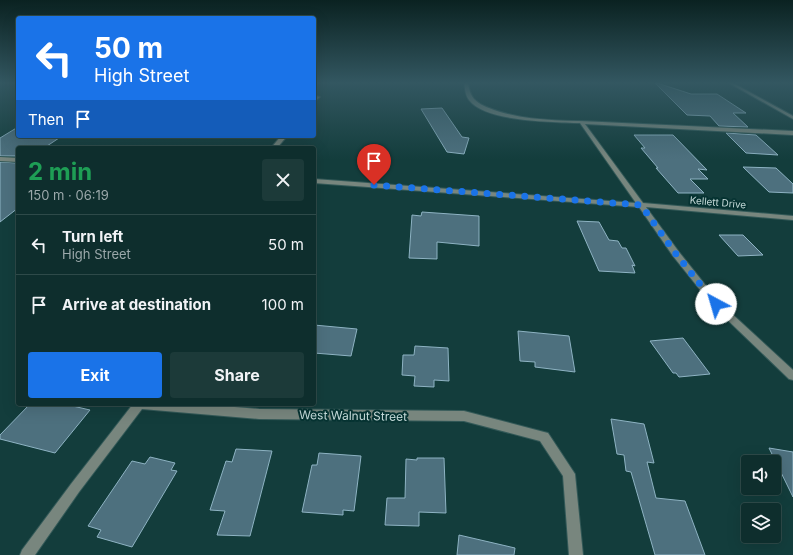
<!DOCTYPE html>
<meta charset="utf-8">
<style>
:root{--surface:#0e2e2d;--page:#1c3a39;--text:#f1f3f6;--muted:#9ba8aa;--line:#2e4a49;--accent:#1a73e8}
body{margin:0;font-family:Inter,sans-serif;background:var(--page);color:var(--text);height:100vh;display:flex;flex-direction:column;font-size:15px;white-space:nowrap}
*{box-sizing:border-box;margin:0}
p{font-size:13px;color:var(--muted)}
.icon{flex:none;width:22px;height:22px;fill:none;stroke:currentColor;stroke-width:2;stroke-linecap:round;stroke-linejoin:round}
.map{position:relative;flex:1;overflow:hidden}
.panel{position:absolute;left:16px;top:146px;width:300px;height:260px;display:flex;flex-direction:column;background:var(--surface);border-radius:4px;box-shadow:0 4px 16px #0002,0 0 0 1px var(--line)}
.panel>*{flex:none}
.hud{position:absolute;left:16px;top:16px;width:300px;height:122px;border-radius:4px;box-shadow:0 4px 16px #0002,0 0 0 1px var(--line);background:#1a73e8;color:#fff;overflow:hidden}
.controls{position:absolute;left:741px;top:455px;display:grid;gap:8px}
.controls a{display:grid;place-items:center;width:40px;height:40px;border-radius:4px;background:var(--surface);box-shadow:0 4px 16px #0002,0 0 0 1px var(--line);font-size:20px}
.pin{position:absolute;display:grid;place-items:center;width:34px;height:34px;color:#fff;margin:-41px -17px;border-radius:50% 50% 50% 0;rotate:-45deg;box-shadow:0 0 4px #0007}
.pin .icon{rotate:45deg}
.me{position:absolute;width:44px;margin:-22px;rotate:321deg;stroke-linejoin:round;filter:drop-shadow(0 0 3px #0008)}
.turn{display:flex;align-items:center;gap:14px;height:84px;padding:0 12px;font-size:18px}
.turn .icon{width:52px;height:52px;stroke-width:2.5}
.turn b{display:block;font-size:28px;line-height:34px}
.then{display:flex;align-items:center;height:38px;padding:0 12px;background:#0003;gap:8px;font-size:15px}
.round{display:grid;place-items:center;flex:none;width:42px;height:42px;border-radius:4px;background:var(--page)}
.summary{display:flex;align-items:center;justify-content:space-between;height:68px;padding:0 12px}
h1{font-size:24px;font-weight:700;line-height:30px;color:#1e9e55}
.action{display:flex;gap:8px;margin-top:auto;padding:8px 12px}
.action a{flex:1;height:46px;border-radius:4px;background:var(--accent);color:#fff;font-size:16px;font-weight:700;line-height:46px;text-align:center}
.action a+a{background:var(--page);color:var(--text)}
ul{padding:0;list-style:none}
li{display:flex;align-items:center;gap:12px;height:60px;padding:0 12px;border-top:1px solid var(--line)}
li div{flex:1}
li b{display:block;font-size:15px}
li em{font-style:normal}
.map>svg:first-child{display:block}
.building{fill:#4d707e;stroke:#8eb3c3}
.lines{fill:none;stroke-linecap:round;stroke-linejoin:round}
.minor-casing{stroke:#335958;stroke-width:2}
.minor{fill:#78867e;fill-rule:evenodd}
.route{stroke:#1a73e8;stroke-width:7;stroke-dasharray:0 12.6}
.labels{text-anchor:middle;stroke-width:4;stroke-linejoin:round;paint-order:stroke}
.street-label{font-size:10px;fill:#c4d9d8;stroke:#063332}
.near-street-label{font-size:12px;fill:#c4d9d8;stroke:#063332}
</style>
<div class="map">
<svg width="793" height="555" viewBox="0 0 793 555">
<rect width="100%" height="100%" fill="#133d3c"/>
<g class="building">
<path d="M 654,82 L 691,94 L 717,94 L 746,113 L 733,113 L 748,127 L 719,126 L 710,116 L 687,115 Z"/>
<path d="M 442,108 L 462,137 L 469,138 L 464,154 L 447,152 L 421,109 Z"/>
<path d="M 18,127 L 18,136 L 62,136 L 44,148 L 18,148 L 18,156 L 0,156 L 0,138 Z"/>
<path d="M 726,133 L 756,135 L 778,155 L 746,153 Z"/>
<path d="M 634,135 L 673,135 L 707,170 L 698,169 L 708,179 L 690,179 L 704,193 L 678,193 L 656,168 L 658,168 L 641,148 L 645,148 Z"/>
<path d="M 0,162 L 18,163 L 18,208 L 0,222 Z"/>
<path d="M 743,167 L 776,168 L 793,184 L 793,193 L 769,192 Z"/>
<path d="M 422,212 L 479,216 L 479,246 L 437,242 L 437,259 L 409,258 L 412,215 L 421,216 Z"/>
<path d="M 577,221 L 599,222 L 609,240 L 618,241 L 622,248 L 626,248 L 635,266 L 632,265 L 635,273 L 599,271 Z"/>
<path d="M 719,235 L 743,235 L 763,255 L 738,256 Z"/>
<path d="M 314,325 L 357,329 L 351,356 L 314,353 Z"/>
<path d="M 518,331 L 569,336 L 575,372 L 535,367 L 535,362 L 520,361 Z"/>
<path d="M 683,338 L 710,374 L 679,377 L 676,373 L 673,373 L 650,341 Z"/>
<path d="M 415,346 L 448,348 L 449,381 L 434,380 L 434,387 L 414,386 L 415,376 L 402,375 L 403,355 L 414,355 Z"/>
<path d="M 30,404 L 64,404 L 90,410 L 55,453 L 0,439 L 0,435 Z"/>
<path d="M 611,419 L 644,424 L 654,463 L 647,462 L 656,498 L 685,501 L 705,555 L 655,555 L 631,472 L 626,471 L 624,455 L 617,454 Z"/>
<path d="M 769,448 L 793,452 L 793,497 Z"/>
<path d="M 236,449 L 272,451 L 250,536 L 217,535 L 225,511 L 210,510 L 226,461 L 232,462 Z"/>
<path d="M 319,453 L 361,456 L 354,511 L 343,510 L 343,515 L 302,512 L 312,465 L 317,465 Z"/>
<path d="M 150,457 L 175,463 L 171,470 L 177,471 L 132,547 L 97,537 L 101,530 L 88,526 L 132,461 L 145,464 Z"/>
<path d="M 417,458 L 444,458 L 446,513 L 419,512 L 419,526 L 385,525 L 387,498 L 405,498 L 406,459 L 417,460 Z"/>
<path d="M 459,535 L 515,548 L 514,555 L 457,555 Z"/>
</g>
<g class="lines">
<defs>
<g id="minor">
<path d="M 464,82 L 468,82 C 470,97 474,102 489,108 C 524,122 565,120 602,122 C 666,125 729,128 793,131 L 793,135 L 585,124 L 643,203 L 793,216 L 793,220 L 646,207 L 679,252 L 719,302 L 793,370 L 793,380 L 789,379 L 713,306 L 673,256 L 639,207 L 314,183 L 314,179 L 636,203 L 580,123 C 554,122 485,122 469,100 C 465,95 465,88 464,82 Z"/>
<path d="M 727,82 L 731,82 L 793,116 L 793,119 Z"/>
<path d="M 316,96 L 320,97 L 314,102 L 314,98 Z"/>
<path d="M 281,136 L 287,136 L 277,148 L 271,148 Z"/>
<path d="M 0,157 L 18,158 L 18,162 L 0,161 Z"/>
<path d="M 133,404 L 198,404 L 259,409 L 464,411 L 544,432 L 548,433 L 575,474 L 583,555 L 569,555 L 563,476 L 540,441 L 464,421 L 259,419 L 142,409 L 79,492 L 35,555 L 20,555 L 22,550 L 71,484 Z"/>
</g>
</defs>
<use href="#minor" class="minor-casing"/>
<use href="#minor" class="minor"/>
</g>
<linearGradient id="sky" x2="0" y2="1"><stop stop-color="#0a2221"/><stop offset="0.52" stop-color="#335761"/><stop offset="1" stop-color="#335761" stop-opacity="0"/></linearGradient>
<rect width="793" height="159" fill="url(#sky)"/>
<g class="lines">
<path class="route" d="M 374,185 L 641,205 L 676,254 L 716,304"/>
</g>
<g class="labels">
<g class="street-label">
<text transform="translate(718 202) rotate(5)" y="4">Kellett Drive</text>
</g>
<g class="near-street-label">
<text transform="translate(353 416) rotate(1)" y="4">West Walnut Street</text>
</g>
</g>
</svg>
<div class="controls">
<a><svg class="icon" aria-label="sound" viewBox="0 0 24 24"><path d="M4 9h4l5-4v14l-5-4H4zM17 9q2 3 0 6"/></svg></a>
<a><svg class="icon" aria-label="layers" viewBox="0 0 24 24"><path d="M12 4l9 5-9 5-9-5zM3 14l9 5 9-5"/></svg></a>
</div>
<div class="pin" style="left:374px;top:185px;background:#d93025"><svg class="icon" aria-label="arrive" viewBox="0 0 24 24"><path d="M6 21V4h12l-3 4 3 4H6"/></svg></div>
<svg class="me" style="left:716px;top:304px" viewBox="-20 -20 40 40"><circle r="19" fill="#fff"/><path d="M0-13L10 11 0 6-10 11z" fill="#1a73e8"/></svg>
<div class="hud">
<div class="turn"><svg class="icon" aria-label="left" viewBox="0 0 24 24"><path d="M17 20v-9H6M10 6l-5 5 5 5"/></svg><div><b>50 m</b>High Street</div></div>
<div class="then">Then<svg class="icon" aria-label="arrive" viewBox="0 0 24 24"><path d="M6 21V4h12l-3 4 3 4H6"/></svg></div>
</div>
<section class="panel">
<div class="summary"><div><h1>2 min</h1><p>150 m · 06:19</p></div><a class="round"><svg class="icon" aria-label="close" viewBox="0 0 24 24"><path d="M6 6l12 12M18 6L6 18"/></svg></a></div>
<ul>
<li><svg class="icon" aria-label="left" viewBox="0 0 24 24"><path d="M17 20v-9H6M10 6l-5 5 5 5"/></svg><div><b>Turn left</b><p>High Street</p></div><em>50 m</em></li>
<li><svg class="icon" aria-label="arrive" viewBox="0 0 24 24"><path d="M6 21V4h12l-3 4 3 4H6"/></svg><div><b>Arrive at destination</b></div><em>100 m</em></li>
</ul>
<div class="action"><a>Exit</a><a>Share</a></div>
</section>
</div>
